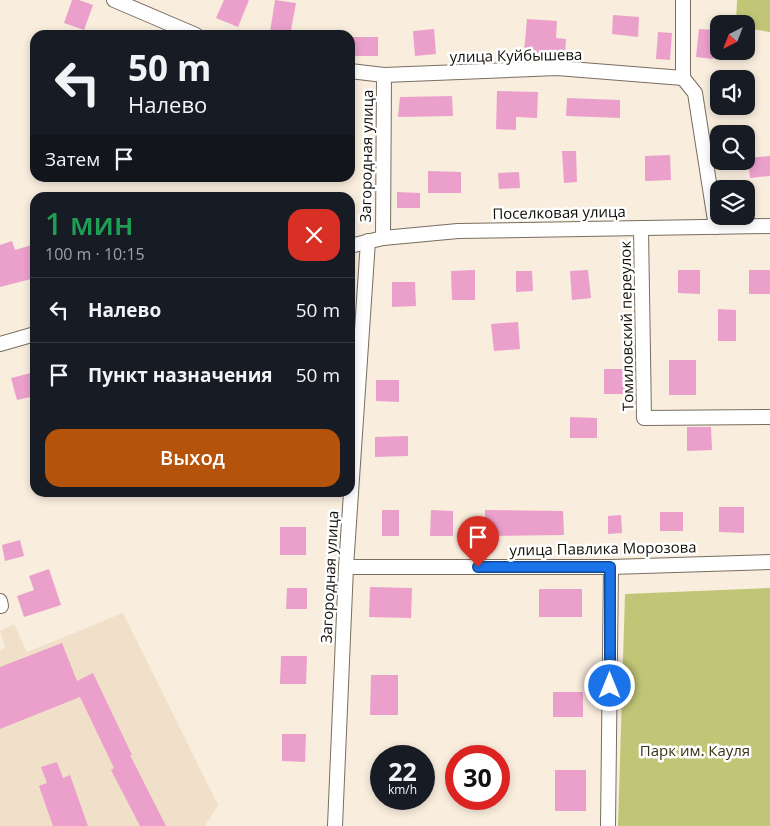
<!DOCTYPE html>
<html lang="ru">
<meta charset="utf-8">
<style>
:root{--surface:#171b24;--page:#242831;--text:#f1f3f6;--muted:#9ea1a6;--line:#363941;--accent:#b45309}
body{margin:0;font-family:"Open Sans",sans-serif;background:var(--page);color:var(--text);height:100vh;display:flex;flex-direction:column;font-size:19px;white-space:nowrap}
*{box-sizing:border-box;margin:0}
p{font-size:16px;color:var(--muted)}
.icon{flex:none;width:28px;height:28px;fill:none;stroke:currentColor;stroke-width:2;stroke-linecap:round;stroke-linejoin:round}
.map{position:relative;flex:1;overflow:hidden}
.panel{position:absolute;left:30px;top:192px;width:325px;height:305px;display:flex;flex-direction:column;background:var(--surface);border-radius:15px;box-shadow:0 2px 8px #0003}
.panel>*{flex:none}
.top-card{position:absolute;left:30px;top:30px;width:325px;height:152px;border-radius:15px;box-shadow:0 2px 8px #0003;background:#171b24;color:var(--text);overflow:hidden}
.needle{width:32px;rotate:222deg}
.tools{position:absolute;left:710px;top:15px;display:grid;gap:10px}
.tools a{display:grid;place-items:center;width:45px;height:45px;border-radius:10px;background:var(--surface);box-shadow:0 2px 8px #0003;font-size:25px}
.speed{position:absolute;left:370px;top:745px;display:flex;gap:10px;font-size:25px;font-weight:700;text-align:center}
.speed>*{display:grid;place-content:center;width:65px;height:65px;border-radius:50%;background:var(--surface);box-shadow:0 2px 8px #0003;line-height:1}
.speed small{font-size:12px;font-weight:400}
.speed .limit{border:8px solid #d22;background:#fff;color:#111}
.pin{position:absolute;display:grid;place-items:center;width:42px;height:42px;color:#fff;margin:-51px -21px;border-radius:50% 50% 50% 0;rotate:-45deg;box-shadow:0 0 5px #0007}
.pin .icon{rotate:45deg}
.me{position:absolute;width:55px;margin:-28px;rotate:0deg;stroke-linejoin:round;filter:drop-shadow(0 0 4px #0008)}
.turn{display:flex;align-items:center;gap:18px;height:105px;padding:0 15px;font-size:22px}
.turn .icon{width:65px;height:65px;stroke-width:2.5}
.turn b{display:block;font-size:35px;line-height:42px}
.then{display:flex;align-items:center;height:48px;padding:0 15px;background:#0003;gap:10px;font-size:19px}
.round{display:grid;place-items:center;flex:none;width:52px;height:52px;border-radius:15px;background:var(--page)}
.head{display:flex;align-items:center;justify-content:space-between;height:85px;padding:0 15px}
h1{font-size:30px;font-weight:600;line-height:38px;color:#1e9e55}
.button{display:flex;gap:10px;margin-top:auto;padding:10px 15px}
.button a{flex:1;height:58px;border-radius:15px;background:var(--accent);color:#fff;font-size:20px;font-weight:600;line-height:58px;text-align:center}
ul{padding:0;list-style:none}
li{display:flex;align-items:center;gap:15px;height:65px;padding:0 15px;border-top:1px solid var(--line)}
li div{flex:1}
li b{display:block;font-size:19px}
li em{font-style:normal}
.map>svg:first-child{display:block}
.built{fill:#f0e0c9}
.green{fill:#c1c677}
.building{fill:#eba0cc}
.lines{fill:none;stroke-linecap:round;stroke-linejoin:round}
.minor-casing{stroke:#796e60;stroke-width:16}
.minor{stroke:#fff;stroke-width:14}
.route-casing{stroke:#114b97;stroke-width:12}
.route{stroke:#1a73e8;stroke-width:9}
.labels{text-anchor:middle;stroke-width:5;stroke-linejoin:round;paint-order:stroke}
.street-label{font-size:15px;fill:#120f09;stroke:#fff}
.park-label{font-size:15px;fill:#343512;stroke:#fff}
</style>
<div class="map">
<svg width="770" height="826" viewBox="0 0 770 826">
<rect width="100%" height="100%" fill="#f9eddd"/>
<path class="built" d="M 123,613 L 218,805 L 205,826 L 0,826 L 0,650 L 5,647 L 0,631 L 14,624 L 27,652 Z"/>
<g class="green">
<path d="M 737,0 L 770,0 L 770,32 L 746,28 L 746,24 L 736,24 Z"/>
<path d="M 770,588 L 770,826 L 618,826 L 625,594 Z"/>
</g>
<g class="building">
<path d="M 72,0 L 79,0 L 93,5 L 84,30 L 64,23 Z"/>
<path d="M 224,0 L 249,0 L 238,27 L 216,18 Z"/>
<path d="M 275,0 L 296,3 L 290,35 L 270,32 Z"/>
<path d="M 613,15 L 639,17 L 638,37 L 612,34 Z"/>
<path d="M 527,19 L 557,21 L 556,38 L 566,39 L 565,55 L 524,52 Z"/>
<path d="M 434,29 L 436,54 L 415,56 L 413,31 Z"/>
<path d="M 699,29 L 716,30 L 713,59 L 696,57 Z"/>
<path d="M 658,32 L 672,33 L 670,60 L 656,59 Z"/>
<rect x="352" y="37" width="26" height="19"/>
<path d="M 497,91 L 538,92 L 537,118 L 516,117 L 516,130 L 496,129 Z"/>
<path d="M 452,96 L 453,116 L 398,117 L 400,97 Z"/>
<path d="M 567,98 L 620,100 L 620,118 L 566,116 Z"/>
<path d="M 562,151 L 576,151 L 577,182 L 564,183 Z"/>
<path d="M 670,155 L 671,180 L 645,181 L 645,156 Z"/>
<path d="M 770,156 L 770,176 L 750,178 L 748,158 Z"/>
<path d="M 428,171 L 461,172 L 461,193 L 428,193 Z"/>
<path d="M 519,172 L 520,188 L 499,189 L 498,173 Z"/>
<path d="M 397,192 L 420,193 L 420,208 L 397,208 Z"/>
<path d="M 12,241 L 15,250 L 35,244 L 35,278 L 0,287 L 0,245 Z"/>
<path d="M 475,270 L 475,300 L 452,300 L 451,271 Z"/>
<path d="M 588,270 L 591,298 L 572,300 L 570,271 Z"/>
<path d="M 678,270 L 700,270 L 700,294 L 678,293 Z"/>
<rect x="749" y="270" width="21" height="24"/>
<path d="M 516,271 L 532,271 L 533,291 L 516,292 Z"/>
<path d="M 392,282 L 415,282 L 416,306 L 392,307 Z"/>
<path d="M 718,309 L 736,310 L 736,341 L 718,341 Z"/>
<path d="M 518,322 L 520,349 L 494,351 L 491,324 Z"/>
<rect x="669" y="360" width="27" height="35"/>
<rect x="604" y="369" width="26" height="25"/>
<path d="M 35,372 L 35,396 L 17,400 L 11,378 Z"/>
<path d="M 376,380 L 399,380 L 399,402 L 376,401 Z"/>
<path d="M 570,417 L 597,418 L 597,438 L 570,438 Z"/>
<path d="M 687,427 L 711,427 L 712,450 L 687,451 Z"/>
<path d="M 408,436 L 408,456 L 375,457 L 375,437 Z"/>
<path d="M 719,507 L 744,507 L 744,533 L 719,532 Z"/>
<rect x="382" y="510" width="17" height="26"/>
<path d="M 431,510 L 453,511 L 453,536 L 430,536 Z"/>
<path d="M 485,510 L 563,511 L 564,535 L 485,536 Z"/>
<rect x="660" y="512" width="23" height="19"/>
<path d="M 621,515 L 622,533 L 608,534 L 608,516 Z"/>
<rect x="280" y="527" width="26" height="28"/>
<path d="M 20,540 L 24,556 L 5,561 L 2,545 Z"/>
<path d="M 49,569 L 61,605 L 24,617 L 17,596 L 34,590 L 29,576 Z"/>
<path d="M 370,587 L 412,588 L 411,618 L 369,617 Z"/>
<path d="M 287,588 L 307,588 L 307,609 L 286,609 Z"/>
<rect x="539" y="589" width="43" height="28"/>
<path d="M 62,643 L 77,681 L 93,673 L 132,755 L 130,755 L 166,826 L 140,826 L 111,770 L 114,768 L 80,697 L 0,729 L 0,667 Z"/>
<path d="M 281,656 L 307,656 L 306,684 L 280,684 Z"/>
<path d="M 371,675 L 398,675 L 398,715 L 370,715 Z"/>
<rect x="553" y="692" width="30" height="25"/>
<path d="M 282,734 L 306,734 L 305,762 L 282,761 Z"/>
<path d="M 57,762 L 63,778 L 70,775 L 88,826 L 53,826 L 39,786 L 47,783 L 41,767 Z"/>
<rect x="555" y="770" width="31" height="41"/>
</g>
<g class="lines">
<defs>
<g id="minor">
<path d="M 114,0 L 196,35"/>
<path d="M 683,0 L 683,78 L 695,93 L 716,227"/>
<path d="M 350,71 L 384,75 L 557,68 L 683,78"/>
<path d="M 641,229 L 644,418 L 770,417"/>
<path d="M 383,238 L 384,75"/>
<path d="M 350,246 L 383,238 L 458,231 L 770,226"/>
<path d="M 0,344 L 35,334"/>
<path d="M 346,567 L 611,567 L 770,562"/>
<path d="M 0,601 L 1,606"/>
<path d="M 335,826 L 346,567 L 368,241"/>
<path d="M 608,826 L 611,567"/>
</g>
</defs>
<use href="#minor" class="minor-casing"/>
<use href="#minor" class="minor"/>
</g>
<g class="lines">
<defs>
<path id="route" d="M 478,567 L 610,567 L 610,686"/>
</defs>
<use href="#route" class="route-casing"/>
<use href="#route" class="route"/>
</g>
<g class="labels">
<g class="street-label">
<text transform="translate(516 56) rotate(-1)" y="5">улица Куйбышева</text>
<text transform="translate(367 156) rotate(-89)" y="5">Загородная улица</text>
<text transform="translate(559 213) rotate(-1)" y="5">Поселковая улица</text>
<text transform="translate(627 326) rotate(-91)" y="5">Томиловский переулок</text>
<text transform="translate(603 549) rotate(-1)" y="5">улица Павлика Морозова</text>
<text transform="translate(330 577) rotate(-87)" y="5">Загородная улица</text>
</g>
<g class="park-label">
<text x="695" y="756">Парк им. Кауля</text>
</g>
</g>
</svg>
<div class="tools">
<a><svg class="needle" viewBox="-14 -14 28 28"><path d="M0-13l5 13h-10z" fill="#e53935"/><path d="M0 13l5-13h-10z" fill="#9ea1a6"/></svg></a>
<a><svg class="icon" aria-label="sound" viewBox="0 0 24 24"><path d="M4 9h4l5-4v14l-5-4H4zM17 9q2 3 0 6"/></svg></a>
<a><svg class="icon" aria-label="search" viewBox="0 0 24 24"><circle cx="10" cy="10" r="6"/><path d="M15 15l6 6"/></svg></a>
<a><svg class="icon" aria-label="layers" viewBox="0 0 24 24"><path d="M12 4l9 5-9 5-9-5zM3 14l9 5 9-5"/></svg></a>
</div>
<div class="speed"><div>22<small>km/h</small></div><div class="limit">30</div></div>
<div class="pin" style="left:478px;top:567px;background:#d93025"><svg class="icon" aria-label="arrive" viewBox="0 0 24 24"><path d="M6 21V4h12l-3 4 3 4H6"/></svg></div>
<svg class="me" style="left:610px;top:686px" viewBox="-20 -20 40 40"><circle r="17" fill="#1a73e8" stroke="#fff" stroke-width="3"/><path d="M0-11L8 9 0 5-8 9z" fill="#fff"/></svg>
<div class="top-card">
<div class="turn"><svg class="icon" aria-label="left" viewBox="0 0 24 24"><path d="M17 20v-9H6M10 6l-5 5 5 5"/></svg><div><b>50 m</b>Налево</div></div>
<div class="then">Затем<svg class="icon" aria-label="arrive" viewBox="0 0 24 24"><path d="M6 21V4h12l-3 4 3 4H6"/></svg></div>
</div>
<section class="panel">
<div class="head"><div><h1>1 мин</h1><p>100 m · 10:15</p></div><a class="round" style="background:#d93025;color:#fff"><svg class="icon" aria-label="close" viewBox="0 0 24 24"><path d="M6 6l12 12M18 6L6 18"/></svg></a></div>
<ul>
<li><svg class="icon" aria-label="left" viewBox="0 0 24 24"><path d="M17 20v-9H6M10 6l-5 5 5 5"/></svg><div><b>Налево</b></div><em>50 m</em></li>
<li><svg class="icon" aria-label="arrive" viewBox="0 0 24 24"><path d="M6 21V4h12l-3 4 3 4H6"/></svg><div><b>Пункт назначения</b></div><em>50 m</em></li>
</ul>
<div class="button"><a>Выход</a></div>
</section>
</div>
